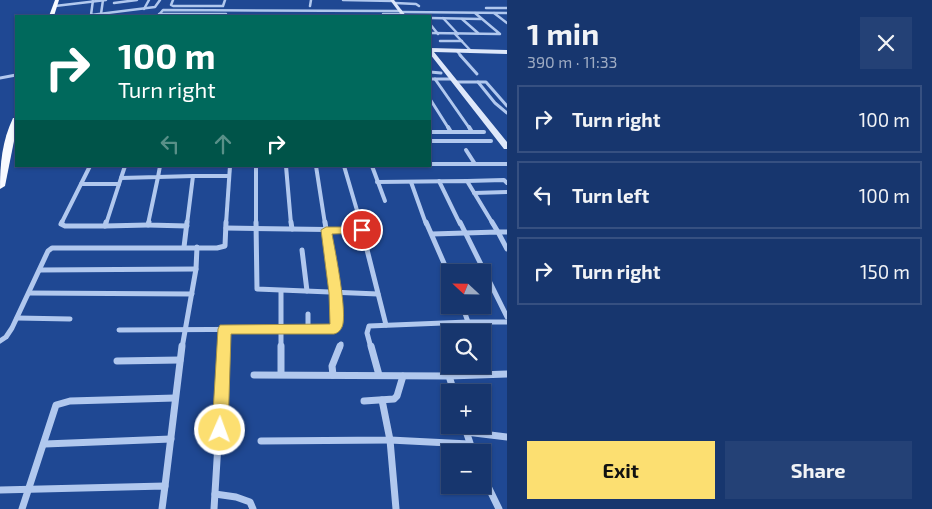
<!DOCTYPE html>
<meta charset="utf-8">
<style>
:root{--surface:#17366e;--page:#244176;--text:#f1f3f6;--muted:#9eabc2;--line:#365081;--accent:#fcdf71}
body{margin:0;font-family:"Exo 2",sans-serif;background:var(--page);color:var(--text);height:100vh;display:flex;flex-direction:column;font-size:19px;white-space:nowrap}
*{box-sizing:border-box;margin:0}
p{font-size:16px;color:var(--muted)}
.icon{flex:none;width:28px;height:28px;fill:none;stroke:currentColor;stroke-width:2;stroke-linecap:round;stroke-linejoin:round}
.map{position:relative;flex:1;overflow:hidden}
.panel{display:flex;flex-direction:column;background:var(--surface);width:425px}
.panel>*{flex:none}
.guide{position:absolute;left:15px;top:15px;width:416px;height:152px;border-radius:0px;box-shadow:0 1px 4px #0004,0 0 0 1px var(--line);background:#00695c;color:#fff;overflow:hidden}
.needle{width:32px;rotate:292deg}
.controls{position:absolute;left:441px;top:264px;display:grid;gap:10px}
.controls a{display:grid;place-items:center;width:50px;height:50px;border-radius:0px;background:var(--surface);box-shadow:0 1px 4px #0004,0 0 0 1px var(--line);font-size:25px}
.pin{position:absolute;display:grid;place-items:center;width:42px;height:42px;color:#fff;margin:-21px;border:2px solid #fff;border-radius:50%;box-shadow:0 1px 5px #0007}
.me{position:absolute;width:55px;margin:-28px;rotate:2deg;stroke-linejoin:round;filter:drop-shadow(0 0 4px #0008)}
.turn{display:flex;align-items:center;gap:18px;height:105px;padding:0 20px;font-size:22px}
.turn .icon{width:65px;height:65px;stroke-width:2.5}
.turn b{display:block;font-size:35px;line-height:42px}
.lanes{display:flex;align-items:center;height:48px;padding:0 20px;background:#0003;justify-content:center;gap:25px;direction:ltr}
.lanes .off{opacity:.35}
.round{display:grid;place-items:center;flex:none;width:52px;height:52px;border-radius:0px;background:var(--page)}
.overview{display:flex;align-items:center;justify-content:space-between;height:85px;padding:0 20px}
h1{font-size:30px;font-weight:700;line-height:38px}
.action{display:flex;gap:10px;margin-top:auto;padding:10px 20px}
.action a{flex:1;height:58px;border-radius:0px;background:var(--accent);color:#111;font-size:20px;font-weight:700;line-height:58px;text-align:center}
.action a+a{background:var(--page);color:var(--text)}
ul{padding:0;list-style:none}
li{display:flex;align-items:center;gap:15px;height:68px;margin:0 10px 8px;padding:0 10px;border:2px solid var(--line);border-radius:0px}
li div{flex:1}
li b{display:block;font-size:19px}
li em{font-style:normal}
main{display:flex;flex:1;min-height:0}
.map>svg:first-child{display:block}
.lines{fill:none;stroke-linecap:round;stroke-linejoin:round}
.street-far4{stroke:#b1c8ee;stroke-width:2.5}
.street-far3{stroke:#b1c8ee;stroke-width:3}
.street-far2{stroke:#b1c8ee;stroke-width:4}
.street-far1{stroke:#b1c8ee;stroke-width:5}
.street{stroke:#b1c8ee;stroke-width:7}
.secondary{fill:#dee8fa;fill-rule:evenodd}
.primary{fill:#f8faff;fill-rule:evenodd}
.route{fill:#fcdf71;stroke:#a49149}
</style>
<main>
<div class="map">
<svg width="507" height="509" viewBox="0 0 507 509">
<rect width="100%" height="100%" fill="#1f4893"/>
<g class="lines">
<g class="street-far4">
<path d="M 93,0 L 91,15 L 155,7 L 160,0"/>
<path d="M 173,0 L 171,5 L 173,6 L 223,6 L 225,0"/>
<path d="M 343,0 L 393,1"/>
<path d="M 114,3 L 137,0"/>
<path d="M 395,3 L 416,4 L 419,6"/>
<path d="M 55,6 L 106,0"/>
<path d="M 310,6 L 311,0"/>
<path d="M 486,8 L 507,8"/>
<path d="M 144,9 L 149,0"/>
<path d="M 402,12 L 507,13"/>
<path d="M 494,13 L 507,23"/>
<path d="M 101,14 L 103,0"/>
<path d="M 159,14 L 226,14"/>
<path d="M 383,14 L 403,14"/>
<path d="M 158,16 L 163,10 L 401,11"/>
<path d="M 430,18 L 481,19"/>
<path d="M 443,18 L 458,34"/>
<path d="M 462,19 L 478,33"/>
<path d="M 430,24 L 438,34"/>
<path d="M 430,33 L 500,34 L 475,13"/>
<path d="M 455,34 L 471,51"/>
<path d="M 440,41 L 462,41"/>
<path d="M 457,51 L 461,56"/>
</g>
<g class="street-far3">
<path d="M 460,55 L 477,74"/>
<path d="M 430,72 L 441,73"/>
<path d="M 0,78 L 16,75"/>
<path d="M 430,79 L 453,79"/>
<path d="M 435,79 L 470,129"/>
<path d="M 456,82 L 486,82 L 507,106"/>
<path d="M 478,82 L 495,103 L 507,113"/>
<path d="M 430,99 L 449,129"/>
</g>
<g class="street-far2">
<path d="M 448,127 L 451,132"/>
<path d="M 469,127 L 472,132"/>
<path d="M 430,132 L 484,132"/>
<path d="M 430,141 L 491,141"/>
<path d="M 466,150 L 475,164"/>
<path d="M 430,164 L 507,164"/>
<path d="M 256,166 L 256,224"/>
<path d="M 286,166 L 291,224"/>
<path d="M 316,166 L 325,224"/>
<path d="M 344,166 L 361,224"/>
<path d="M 372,166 L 385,201"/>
<path d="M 121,178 L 125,166"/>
<path d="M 439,181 L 460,224"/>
<path d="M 467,181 L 504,180 L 507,183"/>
<path d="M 377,182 L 467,181 L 493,224"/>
<path d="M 411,182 L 426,224"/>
<path d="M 81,184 L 119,184"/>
<path d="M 474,193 L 507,192"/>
<path d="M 61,224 L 90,166"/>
<path d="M 106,224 L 121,178 L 158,177 L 160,166"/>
<path d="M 148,224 L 158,177 L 193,176"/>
<path d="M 187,224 L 193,176 L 229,176"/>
<path d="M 226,224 L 230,166"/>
</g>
<g class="street-far1">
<path d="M 62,222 L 61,224 L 65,226 L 105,226"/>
<path d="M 106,222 L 105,226 L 148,225"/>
<path d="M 149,222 L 148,225 L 187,226"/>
<path d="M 256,222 L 257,289 L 378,294"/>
<path d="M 291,222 L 292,229"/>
<path d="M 360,222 L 386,325"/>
<path d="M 426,222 L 450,277"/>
<path d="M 460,222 L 507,317"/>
<path d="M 492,222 L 498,232 L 507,232"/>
<path d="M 226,228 L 362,230"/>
<path d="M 432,234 L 498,232 L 507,249"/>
<path d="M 184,247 L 187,222"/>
<path d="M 302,250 L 307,291"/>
<path d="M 40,270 L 196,269"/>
<path d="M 29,293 L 192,294"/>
<path d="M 462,305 L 468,322 L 507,322"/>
<path d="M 308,314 L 308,329"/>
<path d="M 17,318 L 70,319"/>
<path d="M 119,330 L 281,329 L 281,291"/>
<path d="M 0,341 L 6,337 L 12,328 L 48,251 L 52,248 L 217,248 L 225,246 L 226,222"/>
<path d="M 182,348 L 196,269 L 197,247"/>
<path d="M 224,348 L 225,329"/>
<path d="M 281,348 L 281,329 L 329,330 L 334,329 L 337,325 L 334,285 L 325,222"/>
<path d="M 340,348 L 341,344"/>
<path d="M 371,348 L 367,333 L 369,326 L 468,322"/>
</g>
<g class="street">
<path d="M 281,346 L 281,374"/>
<path d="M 371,346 L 379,375"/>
<path d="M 117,361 L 180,360"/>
<path d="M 254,375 L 449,376 L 454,392"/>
<path d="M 333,375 L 332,366 L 340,346"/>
<path d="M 449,376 L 507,374"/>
<path d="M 364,401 L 394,399 L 397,396 L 403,376"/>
<path d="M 464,425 L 473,452"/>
<path d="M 466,432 L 507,437"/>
<path d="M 261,441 L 390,440 L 382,400"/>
<path d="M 45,444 L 171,439"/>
<path d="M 482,474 L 499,509"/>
<path d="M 165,486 L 182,346"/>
<path d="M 0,490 L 165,486 L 162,509"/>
<path d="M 215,494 L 236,497 L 250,502 L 253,509"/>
<path d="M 22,509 L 56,405 L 70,401 L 175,398"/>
<path d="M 214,509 L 224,346"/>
<path d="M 396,509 L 390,440 L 469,444"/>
</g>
<g class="secondary">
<path d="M 390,0 L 394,0 L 406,16 L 402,16 Z"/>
<path d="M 430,48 L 507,50 L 507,54 L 434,52 L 507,142 L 507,149 L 504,149 L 430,54 Z"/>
</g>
<g class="primary">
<path d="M 55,0 L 59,0 L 54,16 L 49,16 Z"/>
<path d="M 13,118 L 16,118 L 16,131 L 5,186 L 0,189 C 0,164 2,141 13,118 Z"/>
</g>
</g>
<path class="route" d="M 326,227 L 362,227 L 367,230 L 362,233 L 332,234 C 335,250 348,315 342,327 C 340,331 338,333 334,334 L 231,334 L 228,430 L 225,435 L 220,437 L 214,435 L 212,430 L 218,329 L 220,325 L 330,324 L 329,293 L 321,230 Z"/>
</svg>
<div class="controls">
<a><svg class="needle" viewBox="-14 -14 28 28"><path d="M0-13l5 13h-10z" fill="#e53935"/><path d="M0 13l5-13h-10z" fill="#9eabc2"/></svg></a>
<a><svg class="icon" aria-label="search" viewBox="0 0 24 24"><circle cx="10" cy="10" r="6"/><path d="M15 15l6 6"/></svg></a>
<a>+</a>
<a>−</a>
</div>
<div class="pin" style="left:362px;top:230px;background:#d93025"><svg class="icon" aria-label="arrive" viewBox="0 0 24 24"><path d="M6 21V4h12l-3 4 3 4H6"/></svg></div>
<svg class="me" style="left:220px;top:430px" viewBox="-20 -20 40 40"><circle r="17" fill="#fcdf71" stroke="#fff" stroke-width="3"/><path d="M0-11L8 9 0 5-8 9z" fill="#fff"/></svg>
<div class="guide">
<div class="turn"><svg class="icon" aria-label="right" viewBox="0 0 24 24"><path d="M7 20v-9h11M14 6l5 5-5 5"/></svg><div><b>100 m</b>Turn right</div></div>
<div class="lanes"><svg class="icon off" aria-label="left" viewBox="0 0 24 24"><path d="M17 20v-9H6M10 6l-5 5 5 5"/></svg><svg class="icon off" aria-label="ahead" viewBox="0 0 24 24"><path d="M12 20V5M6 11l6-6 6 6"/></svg><svg class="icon" aria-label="right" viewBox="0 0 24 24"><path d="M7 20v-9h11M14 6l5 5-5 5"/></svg></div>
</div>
</div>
<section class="panel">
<div class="overview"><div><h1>1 min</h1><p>390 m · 11:33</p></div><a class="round"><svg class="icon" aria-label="close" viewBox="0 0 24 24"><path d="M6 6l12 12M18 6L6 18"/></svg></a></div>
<ul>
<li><svg class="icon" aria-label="right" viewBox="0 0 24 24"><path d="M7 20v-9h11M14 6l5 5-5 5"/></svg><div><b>Turn right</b></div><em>100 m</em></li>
<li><svg class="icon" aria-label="left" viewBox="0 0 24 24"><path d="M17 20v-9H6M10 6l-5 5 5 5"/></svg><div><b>Turn left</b></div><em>100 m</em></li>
<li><svg class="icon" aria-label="right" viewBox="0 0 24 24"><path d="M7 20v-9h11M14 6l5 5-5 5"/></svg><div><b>Turn right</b></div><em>150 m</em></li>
</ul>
<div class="action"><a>Exit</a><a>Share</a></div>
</section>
</main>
